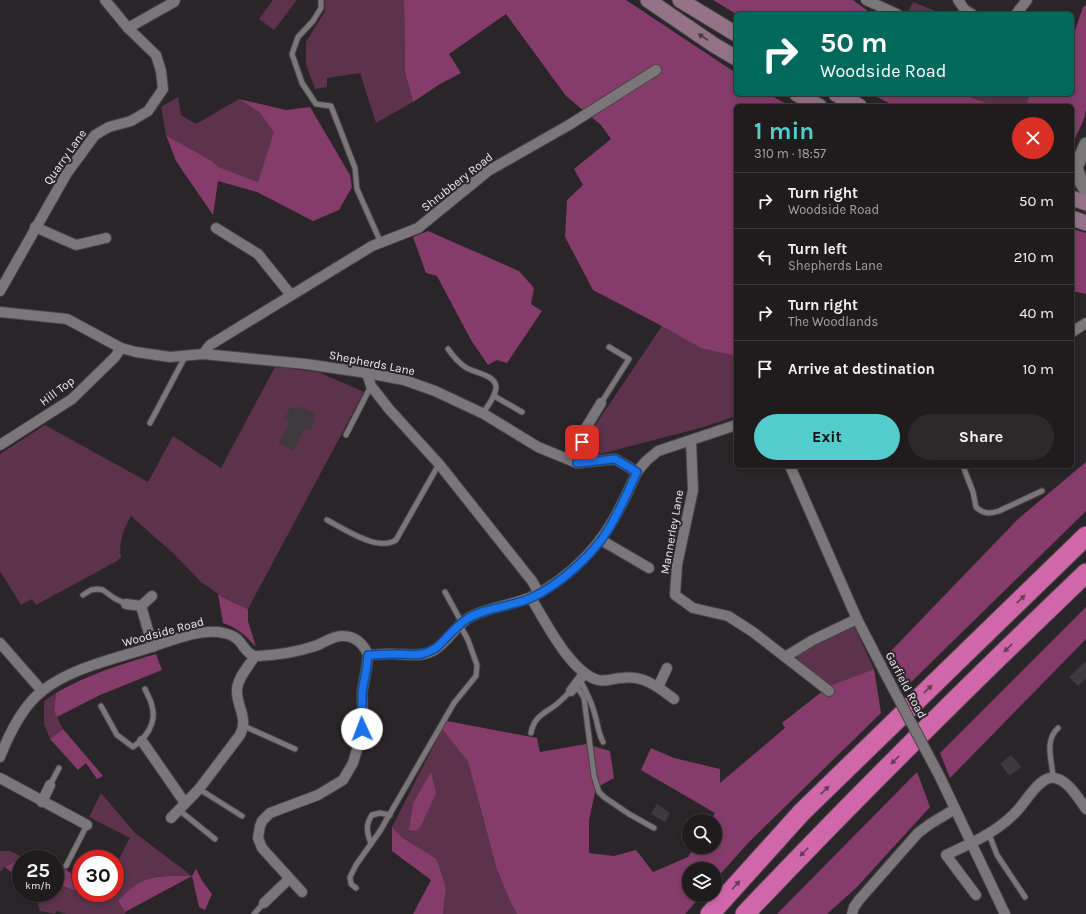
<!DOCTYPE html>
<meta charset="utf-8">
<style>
:root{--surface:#201c1e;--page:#2d292b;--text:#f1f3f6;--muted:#a2a1a4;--line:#3d3a3c;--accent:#53cdcb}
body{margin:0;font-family:Karla,sans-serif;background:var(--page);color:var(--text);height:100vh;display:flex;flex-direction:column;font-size:15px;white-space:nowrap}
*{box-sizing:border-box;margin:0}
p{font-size:13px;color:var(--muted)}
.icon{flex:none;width:22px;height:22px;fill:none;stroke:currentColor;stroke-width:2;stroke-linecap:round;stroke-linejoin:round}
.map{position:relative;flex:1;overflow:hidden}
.sheet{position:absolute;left:734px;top:104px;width:340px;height:364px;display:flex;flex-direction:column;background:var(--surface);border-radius:6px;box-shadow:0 2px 6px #0003,0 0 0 1px var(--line)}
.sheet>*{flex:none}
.hud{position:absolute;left:734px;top:12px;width:340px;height:84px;border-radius:6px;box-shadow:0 2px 6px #0003,0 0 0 1px var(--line);background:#00695c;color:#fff;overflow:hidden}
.fabs{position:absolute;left:682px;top:814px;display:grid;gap:8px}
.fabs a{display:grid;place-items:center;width:40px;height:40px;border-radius:50%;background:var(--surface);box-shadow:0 2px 6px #0003,0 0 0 1px var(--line);font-size:20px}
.speed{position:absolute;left:12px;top:850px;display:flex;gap:8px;font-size:20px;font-weight:700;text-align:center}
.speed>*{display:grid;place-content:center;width:52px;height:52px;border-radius:50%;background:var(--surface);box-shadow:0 2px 6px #0003,0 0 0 1px var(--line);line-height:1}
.speed small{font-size:10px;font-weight:400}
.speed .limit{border:6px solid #d22;background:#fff;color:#111}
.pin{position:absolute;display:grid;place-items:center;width:34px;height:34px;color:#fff;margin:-17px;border-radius:8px;box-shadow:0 2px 6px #0006}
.me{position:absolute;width:44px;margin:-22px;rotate:358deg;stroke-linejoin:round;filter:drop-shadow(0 0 3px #0008)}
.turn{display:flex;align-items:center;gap:14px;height:84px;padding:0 20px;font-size:18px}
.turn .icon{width:52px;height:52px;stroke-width:2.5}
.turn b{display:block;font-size:28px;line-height:34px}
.round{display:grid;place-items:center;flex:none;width:42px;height:42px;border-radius:21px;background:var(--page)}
.summary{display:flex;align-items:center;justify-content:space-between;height:68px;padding:0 20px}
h1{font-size:24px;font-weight:700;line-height:30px;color:var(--accent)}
.button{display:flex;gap:8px;margin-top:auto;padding:8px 20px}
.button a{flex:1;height:46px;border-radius:24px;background:var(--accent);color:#111;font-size:16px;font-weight:700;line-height:46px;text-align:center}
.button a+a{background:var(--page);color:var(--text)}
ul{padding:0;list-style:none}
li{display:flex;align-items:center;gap:12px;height:56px;padding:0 20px;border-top:1px solid var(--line)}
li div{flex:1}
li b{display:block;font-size:15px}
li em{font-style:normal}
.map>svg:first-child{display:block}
.green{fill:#5c324c;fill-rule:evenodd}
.forest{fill:#853c6a}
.building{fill:#3e393c}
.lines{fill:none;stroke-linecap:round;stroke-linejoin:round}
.service-casing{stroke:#474345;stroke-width:7}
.minor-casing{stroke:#474345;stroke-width:12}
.tertiary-casing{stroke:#474345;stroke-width:15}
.secondary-casing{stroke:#474345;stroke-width:17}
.motorway-casing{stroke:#474345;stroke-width:21}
.service{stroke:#7b7679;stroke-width:5}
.minor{stroke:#7b7679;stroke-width:10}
.tertiary{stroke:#7b7679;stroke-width:13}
.secondary{stroke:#947287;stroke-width:15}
.motorway{stroke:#d067a9;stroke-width:19}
.minor-bridge-casing{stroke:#474345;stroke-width:12;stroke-linecap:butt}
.minor-bridge{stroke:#7b7679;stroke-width:10}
.oneway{fill:#443840}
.oneway2{fill:#643c55}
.route-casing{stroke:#114b97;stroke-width:10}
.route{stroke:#1a73e8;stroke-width:7}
.labels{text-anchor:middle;stroke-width:4;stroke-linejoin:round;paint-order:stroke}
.street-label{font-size:12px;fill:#efecee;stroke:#2a2528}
</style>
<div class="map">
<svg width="1086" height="914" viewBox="0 0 1086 914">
<rect width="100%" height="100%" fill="#2a2528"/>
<g class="green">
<path d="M 273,0 L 297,0 L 274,30 L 259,19 Z"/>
<path d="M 325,0 L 404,0 L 405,72 L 413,102 L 376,123 L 360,73 L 327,78 L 327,87 L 315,89 L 306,64 L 306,42 L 325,11 Z"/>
<path d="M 913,2 L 943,14 L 907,14 Z"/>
<path d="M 961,94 L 1030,94 L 1025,106 L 996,106 Z"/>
<path d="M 178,97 L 181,115 L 196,124 L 239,99 L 260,113 L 275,132 L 258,182 L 219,167 L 212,161 L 166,135 L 161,107 Z"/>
<path d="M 662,326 L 701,347 L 736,356 L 736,416 L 704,427 L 600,454 L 592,430 Z"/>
<path d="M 275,367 L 318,372 L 364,392 L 248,609 L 224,598 L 201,582 L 174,554 L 131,516 C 124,529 118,542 121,557 L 117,561 L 36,605 L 32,599 L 21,605 L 0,571 L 0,454 L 45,425 L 148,482 L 173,436 L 221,468 Z"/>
<path d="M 854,626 L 874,669 L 829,686 L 796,660 L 797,654 L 819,640 Z"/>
<path d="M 56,693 L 54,711 L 63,729 L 50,739 L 44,724 L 44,701 Z"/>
<path d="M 442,729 L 468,762 L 497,870 L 510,901 L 517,914 L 443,914 L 446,888 L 437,859 L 403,838 L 392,827 ZM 431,773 L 410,830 L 413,803 Z"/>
<path d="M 101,793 L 135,833 L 192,876 L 160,876 L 118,901 L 126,914 L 66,914 L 57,911 L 55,914 L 40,911 L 36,899 L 48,893 L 55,893 L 55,883 L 83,894 L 115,893 L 115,866 L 130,838 L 89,817 Z"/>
<path d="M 0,851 L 10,851 L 24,858 L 5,867 L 0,872 Z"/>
</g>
<g class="forest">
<path d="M 404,0 L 626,0 L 736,73 L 736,94 L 768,94 L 790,106 L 736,106 L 736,356 L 701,348 L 662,326 L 593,290 L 565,237 L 567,200 L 583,185 L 574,169 L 611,139 L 601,125 L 566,96 L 506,14 L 449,54 L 461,73 L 440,84 L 413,102 L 405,72 Z"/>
<path d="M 713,0 L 853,0 L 868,11 L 867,14 L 736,14 Z"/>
<path d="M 1086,5 L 1086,109 L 1084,119 L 1072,145 L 1072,106 L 1025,106 L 1030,94 L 1072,94 L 1072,39 L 1083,7 Z"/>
<path d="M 871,94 L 961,94 L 996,106 L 895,106 Z"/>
<path d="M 239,99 L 286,110 L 310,107 L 350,175 L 352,187 L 339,210 L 313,221 L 257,192 L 218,181 L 213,215 L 176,161 L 166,135 L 212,161 L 219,167 L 258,182 L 274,132 L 260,113 Z"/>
<path d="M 1072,229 L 1086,233 L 1086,294 L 1072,291 Z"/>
<path d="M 428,231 L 519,271 L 534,288 L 531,304 L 542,311 L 507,363 L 497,360 L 488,365 L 471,340 L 437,276 L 426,273 L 413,237 Z"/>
<path d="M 1086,462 L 1086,511 L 904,689 L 889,653 L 1018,519 Z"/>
<path d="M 218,594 L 224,598 L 248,609 L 248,621 L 256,647 C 246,636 238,628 223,623 Z"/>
<path d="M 1086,607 L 1086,639 L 950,778 L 940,753 Z"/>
<path d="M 156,654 L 162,670 L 100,695 L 57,717 L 54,711 L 56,693 C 89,674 119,665 156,654 Z"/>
<path d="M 874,669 L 881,713 L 749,842 L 715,880 L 715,869 L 689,869 L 689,895 L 702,895 L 685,914 L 517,914 L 510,901 L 497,870 L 468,762 L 442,729 L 447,721 L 537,738 L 540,752 L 586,744 L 610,751 L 614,778 L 596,788 L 589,820 L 589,853 L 614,856 L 636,850 L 653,872 L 688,857 L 694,847 L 715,847 L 715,821 L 710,821 L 715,813 L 641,770 L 651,748 L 674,758 L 720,769 L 720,783 L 785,728 L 782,723 L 829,686 Z"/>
<path d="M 63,729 L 103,776 L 97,779 L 86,763 L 78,770 L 50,739 Z"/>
<path d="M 431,772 L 436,793 L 421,826 L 416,831 L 409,830 L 413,803 Z"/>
<path d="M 917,772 L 930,807 L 856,888 L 827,914 L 777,914 Z"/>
<path d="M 392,827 L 403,838 L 437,859 L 446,888 L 443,914 L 413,914 L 431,880 L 392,851 Z"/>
<path d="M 21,859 L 21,880 L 5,867 Z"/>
<path d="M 62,867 L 79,879 L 81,893 L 55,883 L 55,871 L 57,872 Z"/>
<path d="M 196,869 L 203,882 L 212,894 L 205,910 L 199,907 L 192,876 L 125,912 L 118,901 C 142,874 158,876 192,876 Z"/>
</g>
<g class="building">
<path d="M 300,406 L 315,414 L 312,420 L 315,421 L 310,431 L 305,428 L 293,451 L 279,443 L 290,422 L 284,419 L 291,407 L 298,410 Z"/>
<path d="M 1086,661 L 1086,679 L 1078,686 L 1069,677 Z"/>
<path d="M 1011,755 L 1021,767 L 1010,776 L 1000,764 Z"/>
<path d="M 657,804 L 670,813 L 665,822 L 651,814 Z"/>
</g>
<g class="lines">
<defs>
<g id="service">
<path d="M 321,0 L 321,8 L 313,21 L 298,37 L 292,54 L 302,83 L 316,104 L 331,106 L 355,168 L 357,189 L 381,243"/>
<path d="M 448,349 C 453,356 458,362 465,367 C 474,373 497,375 496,388 C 495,397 488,406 483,413"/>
<path d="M 494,396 L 522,412"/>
<path d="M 601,403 L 629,359 L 609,347"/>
<path d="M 150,423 L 186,355"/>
<path d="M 346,435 L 371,386"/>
<path d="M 963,466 L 973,492 L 976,507 C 983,514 990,514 999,511 L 1042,491"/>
<path d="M 327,520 C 344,529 378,552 396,540 L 439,464"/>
<path d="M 445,592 L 462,623"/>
<path d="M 83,595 L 91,590 L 98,589 L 103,590 L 114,598 L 126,604"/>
<path d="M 580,680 C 586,691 592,702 595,715 C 598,725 598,732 603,742"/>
<path d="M 576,685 L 584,698 L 594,776 L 599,792 L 604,797 L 629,814 L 654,828"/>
<path d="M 101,706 L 117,735 L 133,747 C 146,738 157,723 152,706 C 151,700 147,694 145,689"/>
<path d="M 244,726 L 295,749"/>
<path d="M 531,733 C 534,716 544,714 557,704 C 562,700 566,695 571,691"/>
<path d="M 1053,777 C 1052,760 1044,741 1058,728"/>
<path d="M 50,785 L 59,768"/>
<path d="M 199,789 L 242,816"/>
<path d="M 179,810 L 215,839"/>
<path d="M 989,834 L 997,855 L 1025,897"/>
<path d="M 371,844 C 367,833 365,825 372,815 L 380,813 L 390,815"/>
<path d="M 66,866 L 87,825"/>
<path d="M 356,888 L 351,884 L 350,877 L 356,865 L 380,831 L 454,703 L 476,676 L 477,665 L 468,640 L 460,625"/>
<path d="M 254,914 L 264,903"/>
</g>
<g id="minor">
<path d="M 105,0 L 128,28 L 174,2 L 175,0"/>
<path d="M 866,0 L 897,14"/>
<path d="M 958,0 L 965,10 L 972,14"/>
<path d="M 1016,14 L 1027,0"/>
<path d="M 35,227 L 76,245 L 106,238"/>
<path d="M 216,228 L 258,254 L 291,295"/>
<path d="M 0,291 L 67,173 L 95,135 L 109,127 L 131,121 L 148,111 L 163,89 L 161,71 L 156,55 L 128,28"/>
<path d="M 0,312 L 67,319 L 121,348 L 136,352 L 170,357 L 203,354 L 306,364 L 367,373 L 404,380 L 435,391 L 484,414 L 538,447 L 577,463 L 615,459 L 637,472 L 646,461 L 658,451 L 736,425"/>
<path d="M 1072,332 L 1086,323"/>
<path d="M 203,354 L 210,345 L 372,246 L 418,228 L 488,171 L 569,125 L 656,70"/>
<path d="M 367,373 L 371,386 L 389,409 L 439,464 L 532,581 L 539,593"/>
<path d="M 691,441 L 693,490 L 677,565 L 675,595 L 693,608 L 728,616 L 753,632 L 829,691"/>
<path d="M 0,445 L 72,399 L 115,357 L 121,348"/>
<path d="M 577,463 L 584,431 L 601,403"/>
<path d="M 790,466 L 857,619 L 888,679"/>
<path d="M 601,540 L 649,568"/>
<path d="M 531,598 C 545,621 571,673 598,680 C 606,682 614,678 622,678 C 644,675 658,687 674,699"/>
<path d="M 126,604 L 141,606 L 152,596"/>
<path d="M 141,606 L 153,647"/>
<path d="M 0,643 L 42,691"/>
<path d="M 785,657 L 813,640 L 857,619"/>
<path d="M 658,687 L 667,668"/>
<path d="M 571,691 L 584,674"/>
<path d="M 142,741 L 185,803"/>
<path d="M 0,757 C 9,734 22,707 42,691 C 71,668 111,660 145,649 C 168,642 194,630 218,632 C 224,633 231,634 236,638 C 244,644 246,656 258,656 C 277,655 297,652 315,646 C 324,643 334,635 343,636 C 355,636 364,644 368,655 C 377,655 386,653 395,654 C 410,654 422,658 436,649 C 450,639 458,622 474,615 C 492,607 511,605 529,598 C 539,594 549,587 558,581 C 600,550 616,519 637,472"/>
<path d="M 940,777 L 1005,914"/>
<path d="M 0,778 L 87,825"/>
<path d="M 42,802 L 50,785"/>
<path d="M 171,818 L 199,789 L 240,735 C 249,717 236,707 237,689 C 238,677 249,666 255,656"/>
<path d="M 302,892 L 262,848 L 258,838 L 260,826 L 262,821 L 270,813 L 318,795 L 343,780 L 353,763 L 361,736 L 363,724 L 362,693 L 367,665 L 368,655"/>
<path d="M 976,895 L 946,855 C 970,844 995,833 1014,814 C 1024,805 1037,780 1050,778 C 1065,775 1079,799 1086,809"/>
<path d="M 264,903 L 289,879"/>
<path d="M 852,914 L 854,907 L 859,900 L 918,833 L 930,824 L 955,809"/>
</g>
<g id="tertiary">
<path d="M 1076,167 L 1081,182 L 1086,190"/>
<path d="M 1072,177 L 1086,144"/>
</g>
<g id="secondary">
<path d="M 648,0 L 714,45 L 736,58"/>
<path d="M 680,0 L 736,34"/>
<path d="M 797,94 L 819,106"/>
<path d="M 836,94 L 859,106"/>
<path d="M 1072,198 L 1086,203"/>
<path d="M 1072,218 L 1086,223"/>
</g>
<g id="motorway">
<path d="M 710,914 L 802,812 L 1086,536"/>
<path d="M 745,914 C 856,797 970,684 1086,573"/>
</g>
</defs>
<use href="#service" class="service-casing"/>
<use href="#minor" class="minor-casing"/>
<use href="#tertiary" class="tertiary-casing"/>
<use href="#secondary" class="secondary-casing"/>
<use href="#motorway" class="motorway-casing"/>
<use href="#service" class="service"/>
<use href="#minor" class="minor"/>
<use href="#tertiary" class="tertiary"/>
<use href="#secondary" class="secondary"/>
<use href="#motorway" class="motorway"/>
<defs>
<path id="minor-bridge" d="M 888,679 L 940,777"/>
</defs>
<use href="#minor-bridge" class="minor-bridge-casing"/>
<use href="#minor-bridge" class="minor-bridge"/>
</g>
<defs><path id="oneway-solid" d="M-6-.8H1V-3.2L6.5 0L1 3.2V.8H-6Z"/></defs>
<use class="oneway" href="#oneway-solid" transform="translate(703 37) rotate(-146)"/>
<g class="oneway2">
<use href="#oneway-solid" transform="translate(1021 599) rotate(-44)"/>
<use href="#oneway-solid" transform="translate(1008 648) rotate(136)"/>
<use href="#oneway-solid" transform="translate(928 689) rotate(-44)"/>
<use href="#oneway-solid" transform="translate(895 760) rotate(135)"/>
<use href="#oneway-solid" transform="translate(825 790) rotate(-44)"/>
<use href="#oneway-solid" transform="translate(804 852) rotate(134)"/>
<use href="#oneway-solid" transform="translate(736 885) rotate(-48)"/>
</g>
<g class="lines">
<defs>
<path id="route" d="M 362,729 L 362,693 L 367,665 L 368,655 C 376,655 385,654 393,654 C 412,653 417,659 436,648 C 446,639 456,626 467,619 C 486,607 511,607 531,598 C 559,585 592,556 608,530 C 619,512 628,492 637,472 L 615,459 L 577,463 L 582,442"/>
</defs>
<use href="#route" class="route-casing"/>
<use href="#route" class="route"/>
</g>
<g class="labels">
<g class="street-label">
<text transform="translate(65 157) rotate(-55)" y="4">Quarry Lane</text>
<text transform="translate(457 182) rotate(-38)" y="4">Shrubbery Road</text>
<text transform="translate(372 363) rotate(11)" y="4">Shepherds Lane</text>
<text transform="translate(57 391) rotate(-37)" y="4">Hill Top</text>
<text transform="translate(672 532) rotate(-80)" y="4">Mannerley Lane</text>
<text transform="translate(163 632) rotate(-15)" y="4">Woodside Road</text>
<text transform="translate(906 685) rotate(62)" y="4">Garfield Road</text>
</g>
</g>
</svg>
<div class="fabs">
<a><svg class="icon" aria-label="search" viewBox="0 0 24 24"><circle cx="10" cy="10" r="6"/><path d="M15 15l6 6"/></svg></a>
<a><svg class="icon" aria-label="layers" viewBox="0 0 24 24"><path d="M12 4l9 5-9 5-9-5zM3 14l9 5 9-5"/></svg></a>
</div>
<div class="speed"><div>25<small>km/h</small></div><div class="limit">30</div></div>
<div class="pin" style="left:582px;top:442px;background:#d93025"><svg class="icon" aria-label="arrive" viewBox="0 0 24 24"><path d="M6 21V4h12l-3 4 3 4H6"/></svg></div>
<svg class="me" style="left:362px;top:729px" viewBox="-20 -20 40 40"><circle r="19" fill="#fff"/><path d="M0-13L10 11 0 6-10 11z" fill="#1a73e8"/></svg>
<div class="hud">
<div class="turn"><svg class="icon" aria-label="right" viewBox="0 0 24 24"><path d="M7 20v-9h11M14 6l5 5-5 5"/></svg><div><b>50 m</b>Woodside Road</div></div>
</div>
<section class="sheet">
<div class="summary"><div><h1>1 min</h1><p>310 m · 18:57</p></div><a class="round" style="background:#d93025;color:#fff"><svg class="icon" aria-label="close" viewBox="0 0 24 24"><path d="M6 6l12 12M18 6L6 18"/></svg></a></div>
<ul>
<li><svg class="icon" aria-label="right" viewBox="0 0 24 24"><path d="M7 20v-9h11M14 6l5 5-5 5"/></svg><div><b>Turn right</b><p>Woodside Road</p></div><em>50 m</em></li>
<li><svg class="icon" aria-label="left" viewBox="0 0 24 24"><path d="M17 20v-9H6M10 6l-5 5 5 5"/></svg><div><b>Turn left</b><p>Shepherds Lane</p></div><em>210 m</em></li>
<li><svg class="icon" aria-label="right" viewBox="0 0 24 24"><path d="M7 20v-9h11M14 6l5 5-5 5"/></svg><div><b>Turn right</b><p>The Woodlands</p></div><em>40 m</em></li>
<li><svg class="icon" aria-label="arrive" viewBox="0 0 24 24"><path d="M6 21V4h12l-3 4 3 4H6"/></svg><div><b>Arrive at destination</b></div><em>10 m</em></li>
</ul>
<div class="button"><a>Exit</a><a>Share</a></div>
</section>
</div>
